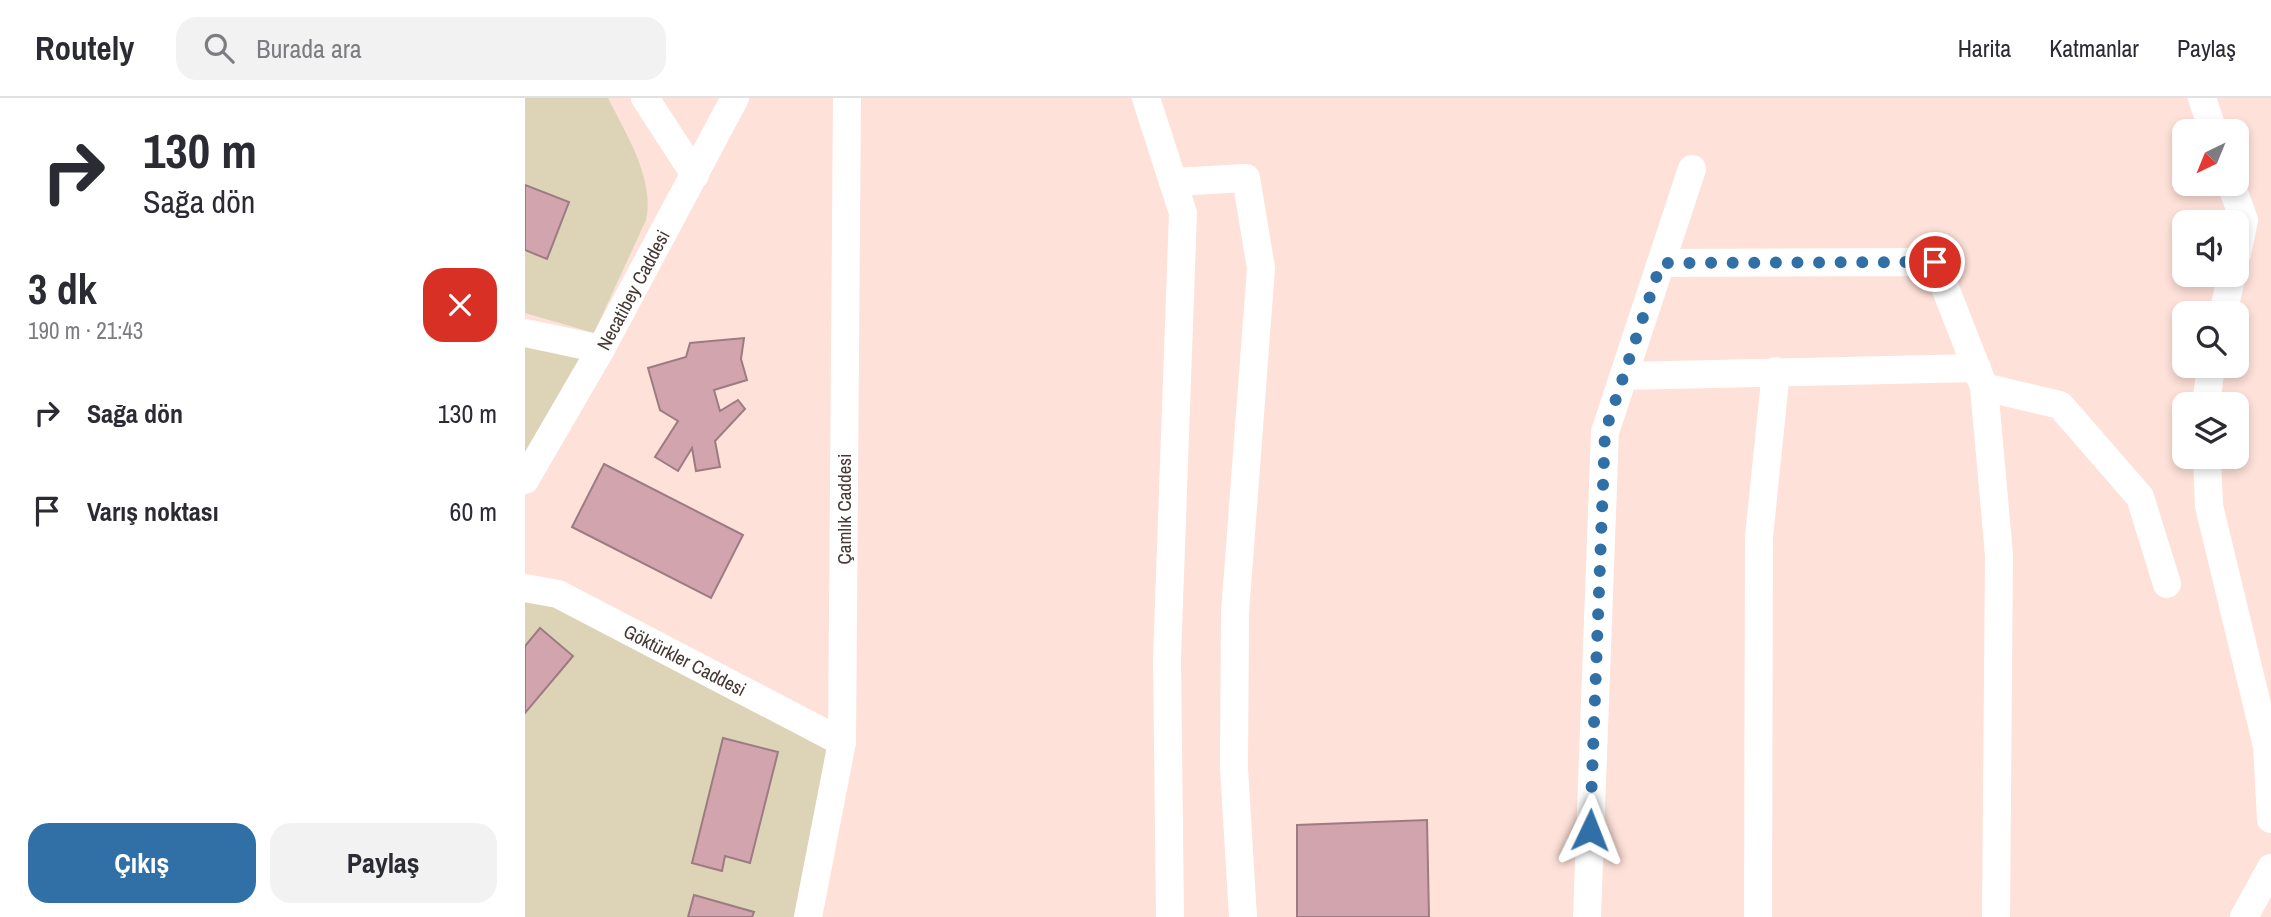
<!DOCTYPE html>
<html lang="tr">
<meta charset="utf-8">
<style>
:root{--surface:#fff;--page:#f2f2f3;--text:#2b2b33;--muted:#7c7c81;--line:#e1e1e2;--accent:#3170a7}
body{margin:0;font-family:"Archivo Narrow",sans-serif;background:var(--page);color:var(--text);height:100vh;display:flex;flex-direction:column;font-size:26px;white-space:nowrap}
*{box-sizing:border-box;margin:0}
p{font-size:23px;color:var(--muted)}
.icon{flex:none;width:38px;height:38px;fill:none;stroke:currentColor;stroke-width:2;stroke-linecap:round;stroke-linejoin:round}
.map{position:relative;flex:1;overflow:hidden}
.side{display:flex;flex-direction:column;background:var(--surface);width:525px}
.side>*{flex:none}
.guide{background:#fff;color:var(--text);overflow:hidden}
.needle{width:46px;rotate:223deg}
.fabs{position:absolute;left:1647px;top:21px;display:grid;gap:14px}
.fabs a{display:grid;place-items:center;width:77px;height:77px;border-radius:14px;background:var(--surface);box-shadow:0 4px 10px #0003;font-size:35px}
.pin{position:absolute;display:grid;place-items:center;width:60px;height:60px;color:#fff;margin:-30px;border:4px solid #fff;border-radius:50%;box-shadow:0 2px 7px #0007}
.me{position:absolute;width:77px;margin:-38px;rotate:2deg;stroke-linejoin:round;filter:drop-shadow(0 0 5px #0008)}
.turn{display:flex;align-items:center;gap:24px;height:147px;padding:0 28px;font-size:32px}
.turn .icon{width:91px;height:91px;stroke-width:2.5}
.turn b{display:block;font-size:49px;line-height:60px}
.round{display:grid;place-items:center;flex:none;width:74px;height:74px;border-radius:21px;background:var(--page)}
.head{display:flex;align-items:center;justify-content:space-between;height:119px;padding:0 28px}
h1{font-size:42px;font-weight:700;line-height:52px}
.action{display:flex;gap:14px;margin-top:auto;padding:14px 28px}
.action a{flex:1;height:80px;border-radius:21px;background:var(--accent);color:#fff;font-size:28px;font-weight:700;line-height:80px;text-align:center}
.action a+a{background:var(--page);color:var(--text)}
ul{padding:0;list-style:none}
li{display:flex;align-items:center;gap:21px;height:98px;padding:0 28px}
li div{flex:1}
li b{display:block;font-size:26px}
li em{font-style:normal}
header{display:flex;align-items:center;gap:42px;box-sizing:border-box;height:98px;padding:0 35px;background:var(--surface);border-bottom:2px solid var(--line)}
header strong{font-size:33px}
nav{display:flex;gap:38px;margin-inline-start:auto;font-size:24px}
.search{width:490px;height:63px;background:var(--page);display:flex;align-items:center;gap:18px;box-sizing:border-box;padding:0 24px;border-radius:21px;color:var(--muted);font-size:26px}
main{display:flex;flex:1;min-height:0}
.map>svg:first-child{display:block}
.green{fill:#ddd4b8}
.building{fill:#d2a5ae;stroke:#9c7b82;stroke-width:2}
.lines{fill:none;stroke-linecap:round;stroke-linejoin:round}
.minor{stroke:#fff;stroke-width:28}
.route{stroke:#3170a7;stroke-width:12;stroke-dasharray:0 21.6}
.labels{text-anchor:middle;stroke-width:5;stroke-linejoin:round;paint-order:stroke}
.street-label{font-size:19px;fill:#453734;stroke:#fff}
</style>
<header>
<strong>Routely</strong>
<div class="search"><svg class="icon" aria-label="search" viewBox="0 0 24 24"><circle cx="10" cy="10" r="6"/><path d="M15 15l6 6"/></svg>Burada ara</div>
<nav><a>Harita</a><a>Katmanlar</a><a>Paylaş</a></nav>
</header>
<main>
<section class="side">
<div class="guide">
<div class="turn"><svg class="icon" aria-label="right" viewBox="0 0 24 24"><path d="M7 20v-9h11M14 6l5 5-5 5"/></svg><div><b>130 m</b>Sağa dön</div></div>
</div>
<div class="head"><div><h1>3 dk</h1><p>190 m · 21:43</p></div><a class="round" style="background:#d93025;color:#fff"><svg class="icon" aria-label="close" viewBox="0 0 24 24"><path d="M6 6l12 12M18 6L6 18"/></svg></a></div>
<ul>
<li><svg class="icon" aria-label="right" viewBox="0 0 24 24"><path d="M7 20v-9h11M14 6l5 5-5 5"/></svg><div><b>Sağa dön</b></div><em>130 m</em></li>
<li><svg class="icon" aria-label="arrive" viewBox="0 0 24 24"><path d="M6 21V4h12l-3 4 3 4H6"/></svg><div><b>Varış noktası</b></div><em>60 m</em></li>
</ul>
<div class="action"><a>Çıkış</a><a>Paylaş</a></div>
</section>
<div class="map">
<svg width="1746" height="819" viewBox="0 0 1746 819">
<rect width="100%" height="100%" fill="#fee1d9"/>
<g class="green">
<path d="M 0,0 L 83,0 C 101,36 130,81 121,122 L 69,235 L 0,215 Z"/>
<path d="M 0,235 L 76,251 L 0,382 Z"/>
<path d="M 0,490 L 317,644 L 283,819 L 0,819 Z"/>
</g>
<g class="building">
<path d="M 0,87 L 44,104 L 22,161 L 0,152 Z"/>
<path d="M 219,240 L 216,261 L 222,282 L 189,292 L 195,313 L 213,302 L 220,311 L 190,343 L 195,369 L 171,373 L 167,350 L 153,373 L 130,359 L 153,323 L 135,312 L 123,270 L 161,259 L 165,245 Z"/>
<path d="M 79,366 L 218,437 L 186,500 L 47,429 Z"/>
<path d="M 15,530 L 48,558 L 0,615 L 0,548 Z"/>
<path d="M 198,640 L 253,654 L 225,765 L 200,758 L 197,773 L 167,765 Z"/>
<path d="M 902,722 L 904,819 L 772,819 L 772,727 Z"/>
<path d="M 169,797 L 229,814 L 227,819 L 163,819 Z"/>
</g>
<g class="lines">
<g class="minor">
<path d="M 120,0 L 170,77"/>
<path d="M 621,0 L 658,115 L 642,560 L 645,819"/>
<path d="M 1677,0 L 1688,33"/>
<path d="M 648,84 L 721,80 L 736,170 L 710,515 L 709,670 L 718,819"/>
<path d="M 1706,86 L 1719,122 L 1712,156"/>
<path d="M 1136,165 L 1410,164 L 1459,289 L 1535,307 L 1615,399 L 1642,486"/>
<path d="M 1698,215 L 1707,177"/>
<path d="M 0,235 L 76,251"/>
<path d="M 1099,278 L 1452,270"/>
<path d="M 1459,289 L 1474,457 L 1471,819"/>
<path d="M 1681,306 L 1686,268"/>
<path d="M 1682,359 L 1684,408 L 1742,648 L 1746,721"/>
<path d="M 0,382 L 76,251 L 210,0"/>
<path d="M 0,490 L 33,496 L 317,644"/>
<path d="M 283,819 L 317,644 L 322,0"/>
<path d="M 1062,819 L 1080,334 L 1167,71"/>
<path d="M 1233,819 L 1234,439 L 1251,273"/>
<path d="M 1719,819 L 1746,770"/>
</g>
</g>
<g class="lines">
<path class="route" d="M 1065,732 L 1080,334 L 1136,165 L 1410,164"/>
</g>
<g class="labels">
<g class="street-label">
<text transform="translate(108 192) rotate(-62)" y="7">Necatibey Caddesi</text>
<text transform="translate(319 411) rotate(-90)" y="7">Çamlık Caddesi</text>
<text transform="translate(160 562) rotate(27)" y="7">Göktürkler Caddesi</text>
</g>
</g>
</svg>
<div class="fabs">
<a><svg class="needle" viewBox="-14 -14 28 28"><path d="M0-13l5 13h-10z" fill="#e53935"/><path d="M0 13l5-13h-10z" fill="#7c7c81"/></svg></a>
<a><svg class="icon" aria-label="sound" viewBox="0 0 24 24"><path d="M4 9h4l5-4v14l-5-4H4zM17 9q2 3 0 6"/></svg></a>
<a><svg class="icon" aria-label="search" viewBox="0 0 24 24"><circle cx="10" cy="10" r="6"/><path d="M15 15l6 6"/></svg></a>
<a><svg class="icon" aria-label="layers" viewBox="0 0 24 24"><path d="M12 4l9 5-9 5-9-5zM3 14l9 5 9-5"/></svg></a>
</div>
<div class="pin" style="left:1410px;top:164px;background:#d93025"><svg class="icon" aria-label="arrive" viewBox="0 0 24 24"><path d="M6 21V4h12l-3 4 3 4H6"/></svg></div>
<svg class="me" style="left:1065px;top:732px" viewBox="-20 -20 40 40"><path d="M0-17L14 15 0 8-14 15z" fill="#3170a7" stroke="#fff" stroke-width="4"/></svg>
</div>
</main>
